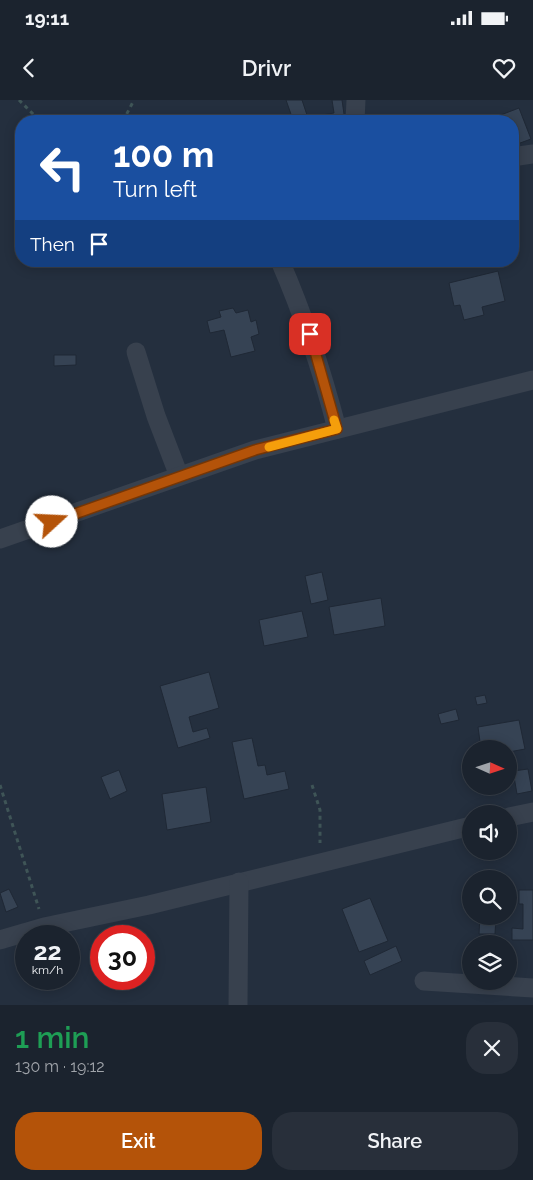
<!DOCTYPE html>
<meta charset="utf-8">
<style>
:root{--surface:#1b232e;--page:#282f3a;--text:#f1f3f6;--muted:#a0a4aa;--line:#39404a;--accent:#b45309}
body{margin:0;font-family:Raleway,sans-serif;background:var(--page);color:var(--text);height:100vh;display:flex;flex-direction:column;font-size:19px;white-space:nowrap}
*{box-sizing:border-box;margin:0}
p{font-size:16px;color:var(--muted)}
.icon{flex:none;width:28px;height:28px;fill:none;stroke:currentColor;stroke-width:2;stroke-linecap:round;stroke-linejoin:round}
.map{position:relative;height:905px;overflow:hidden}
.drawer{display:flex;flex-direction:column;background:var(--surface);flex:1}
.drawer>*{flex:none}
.top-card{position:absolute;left:15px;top:15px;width:504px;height:152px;border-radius:20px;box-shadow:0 2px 12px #0003,0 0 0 1px var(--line);background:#1a4fa0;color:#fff;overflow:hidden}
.needle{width:32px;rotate:93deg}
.controls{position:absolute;left:462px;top:640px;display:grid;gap:10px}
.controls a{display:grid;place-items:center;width:55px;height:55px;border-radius:50%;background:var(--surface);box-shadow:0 2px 12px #0003,0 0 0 1px var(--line);font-size:25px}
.speed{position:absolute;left:15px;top:825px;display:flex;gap:10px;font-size:25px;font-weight:700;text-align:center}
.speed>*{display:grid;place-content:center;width:65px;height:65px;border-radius:50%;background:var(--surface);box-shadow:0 2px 12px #0003,0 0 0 1px var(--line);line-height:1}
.speed small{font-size:12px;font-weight:400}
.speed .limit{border:8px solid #d22;background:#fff;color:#111}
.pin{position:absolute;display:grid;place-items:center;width:42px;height:42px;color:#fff;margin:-21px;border-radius:10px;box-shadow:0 2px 8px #0006}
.me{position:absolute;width:55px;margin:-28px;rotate:70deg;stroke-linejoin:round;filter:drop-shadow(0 0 4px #0008)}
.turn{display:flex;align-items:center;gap:18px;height:105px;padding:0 15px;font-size:22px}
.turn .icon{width:65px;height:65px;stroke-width:2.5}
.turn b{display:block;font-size:35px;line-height:42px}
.then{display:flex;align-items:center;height:48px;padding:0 15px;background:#0003;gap:10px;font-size:19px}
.round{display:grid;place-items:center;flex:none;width:52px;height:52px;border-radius:20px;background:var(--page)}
.overview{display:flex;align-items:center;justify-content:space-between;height:85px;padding:0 15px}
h1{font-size:30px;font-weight:600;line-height:38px;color:#1e9e55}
.action{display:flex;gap:10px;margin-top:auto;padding:10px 15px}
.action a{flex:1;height:58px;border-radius:20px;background:var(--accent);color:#fff;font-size:20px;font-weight:600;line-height:58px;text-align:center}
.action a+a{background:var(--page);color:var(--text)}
.status{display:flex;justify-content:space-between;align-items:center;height:35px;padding:0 25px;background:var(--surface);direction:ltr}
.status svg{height:14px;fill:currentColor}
header{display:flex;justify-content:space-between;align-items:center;height:65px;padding:0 15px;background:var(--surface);font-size:22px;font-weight:600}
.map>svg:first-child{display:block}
.building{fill:#364354;stroke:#1f2835}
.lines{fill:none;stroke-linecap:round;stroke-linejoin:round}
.path{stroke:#3f5557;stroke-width:3;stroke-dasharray:4 4;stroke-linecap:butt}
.minor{stroke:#38414e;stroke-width:19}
.route-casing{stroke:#753606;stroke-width:12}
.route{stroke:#b45309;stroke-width:9}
.slow{stroke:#f59e0b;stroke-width:9}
</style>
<div class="status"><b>19:11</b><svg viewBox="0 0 49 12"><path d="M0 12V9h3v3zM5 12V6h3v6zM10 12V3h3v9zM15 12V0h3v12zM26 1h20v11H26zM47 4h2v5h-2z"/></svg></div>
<header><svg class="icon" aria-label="back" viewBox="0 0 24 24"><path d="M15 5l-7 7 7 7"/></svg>Drivr<svg class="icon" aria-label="heart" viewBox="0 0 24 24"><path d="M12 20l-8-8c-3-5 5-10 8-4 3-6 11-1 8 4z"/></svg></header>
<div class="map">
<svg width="533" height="905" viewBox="0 0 533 905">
<rect width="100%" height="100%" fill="#242f3e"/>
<g class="building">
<path d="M 286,0 L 302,0 L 307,15 L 293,20 Z"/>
<path d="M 332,0 L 342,0 L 345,21 L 323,21 L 322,15 L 334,13 Z"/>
<path d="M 519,8 L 531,39 L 512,46 L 512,21 L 500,21 L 498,16 Z"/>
<path d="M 408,15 L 409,21 L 393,21 L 392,16 Z"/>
<path d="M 498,171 L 505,201 L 482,207 L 484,215 L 464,220 L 460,205 L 454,206 L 449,183 Z"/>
<path d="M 233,208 L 236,213 L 248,210 L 251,222 L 256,220 L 259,234 L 251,237 L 255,251 L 231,257 L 224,230 L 210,233 L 207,221 L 221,217 L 219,211 Z"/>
<path d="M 54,255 L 76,255 L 76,265 L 54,266 Z"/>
<path d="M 322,472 L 328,500 L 311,504 L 305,476 Z"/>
<path d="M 381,498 L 385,526 L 334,535 L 329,507 Z"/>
<path d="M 302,511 L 308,537 L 264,546 L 259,520 Z"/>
<path d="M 209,572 L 219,608 L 189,617 L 193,632 L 207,628 L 210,638 L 178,648 L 160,586 Z"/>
<path d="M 485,595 L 487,603 L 477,605 L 475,597 Z"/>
<path d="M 456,609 L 459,620 L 441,624 L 438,614 Z"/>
<path d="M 519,620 L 525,649 L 509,652 L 509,649 L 481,649 L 478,627 Z"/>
<path d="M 252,638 L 258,666 L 265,665 L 267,675 L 285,671 L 289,689 L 244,699 L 232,642 Z"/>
<path d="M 528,669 L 532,691 L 517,694 L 513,671 Z"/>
<path d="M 119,670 L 127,691 L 110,699 L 101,677 Z"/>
<path d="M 206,687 L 211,722 L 167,730 L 162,694 Z"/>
<path d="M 9,789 L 18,807 L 6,812 L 0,793 Z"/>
<path d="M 519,790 L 533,790 L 533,840 L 512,840 L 512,828 L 523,829 L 523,804 L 519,804 Z"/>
<path d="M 370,798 L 388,841 L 359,852 L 342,809 Z"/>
<path d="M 480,816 L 496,816 L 495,834 L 479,834 Z"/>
<path d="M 396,846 L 402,861 L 370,875 L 364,861 Z"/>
</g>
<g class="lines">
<g class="path">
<path d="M 19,0 L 40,21"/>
<path d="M 123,21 L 134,0"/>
<path d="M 0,685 L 39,809"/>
<path d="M 312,685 L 320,710 L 320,743"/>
</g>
<g class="minor">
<path d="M 355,21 L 356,0"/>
<path d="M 512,57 L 533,54"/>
<path d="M 280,161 C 304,216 322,271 337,329"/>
<path d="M 136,252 L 156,316 L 179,376"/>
<path d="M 0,439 L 255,350 L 533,280"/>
<path d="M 509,717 L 533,712"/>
<path d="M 0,840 L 44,827 L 149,805 L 471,726"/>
<path d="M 424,881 L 533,888"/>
<path d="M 238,905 L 239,782"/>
</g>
</g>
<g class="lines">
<defs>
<path id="route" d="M 52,422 L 255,350 L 337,329 L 310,234"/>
</defs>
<use href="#route" class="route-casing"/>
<use href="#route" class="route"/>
<path class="slow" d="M 269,347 L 337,329 L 334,320"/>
</g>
</svg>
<div class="controls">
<a><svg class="needle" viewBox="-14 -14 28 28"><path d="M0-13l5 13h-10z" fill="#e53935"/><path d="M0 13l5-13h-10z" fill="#a0a4aa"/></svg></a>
<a><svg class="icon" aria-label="sound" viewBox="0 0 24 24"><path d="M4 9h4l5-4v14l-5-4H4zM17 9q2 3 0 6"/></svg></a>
<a><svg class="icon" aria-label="search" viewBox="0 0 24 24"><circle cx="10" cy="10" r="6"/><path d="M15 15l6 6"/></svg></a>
<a><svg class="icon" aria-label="layers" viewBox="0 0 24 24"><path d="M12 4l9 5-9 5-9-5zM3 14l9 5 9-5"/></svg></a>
</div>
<div class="speed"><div>22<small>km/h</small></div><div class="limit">30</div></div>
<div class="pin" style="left:310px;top:234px;background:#d93025"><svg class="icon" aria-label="arrive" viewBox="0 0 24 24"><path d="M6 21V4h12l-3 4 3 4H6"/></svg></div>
<svg class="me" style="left:52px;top:422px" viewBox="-20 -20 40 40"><circle r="19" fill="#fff"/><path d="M0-13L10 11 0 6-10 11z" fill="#b45309"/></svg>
<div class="top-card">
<div class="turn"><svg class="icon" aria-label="left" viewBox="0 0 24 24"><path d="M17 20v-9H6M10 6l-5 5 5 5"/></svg><div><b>100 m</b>Turn left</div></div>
<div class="then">Then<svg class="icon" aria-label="arrive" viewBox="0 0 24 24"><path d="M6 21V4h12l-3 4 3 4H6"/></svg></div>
</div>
</div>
<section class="drawer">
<div class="overview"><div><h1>1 min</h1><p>130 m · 19:12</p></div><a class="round"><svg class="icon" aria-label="close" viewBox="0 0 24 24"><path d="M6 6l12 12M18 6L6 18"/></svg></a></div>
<div class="action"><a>Exit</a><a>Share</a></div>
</section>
